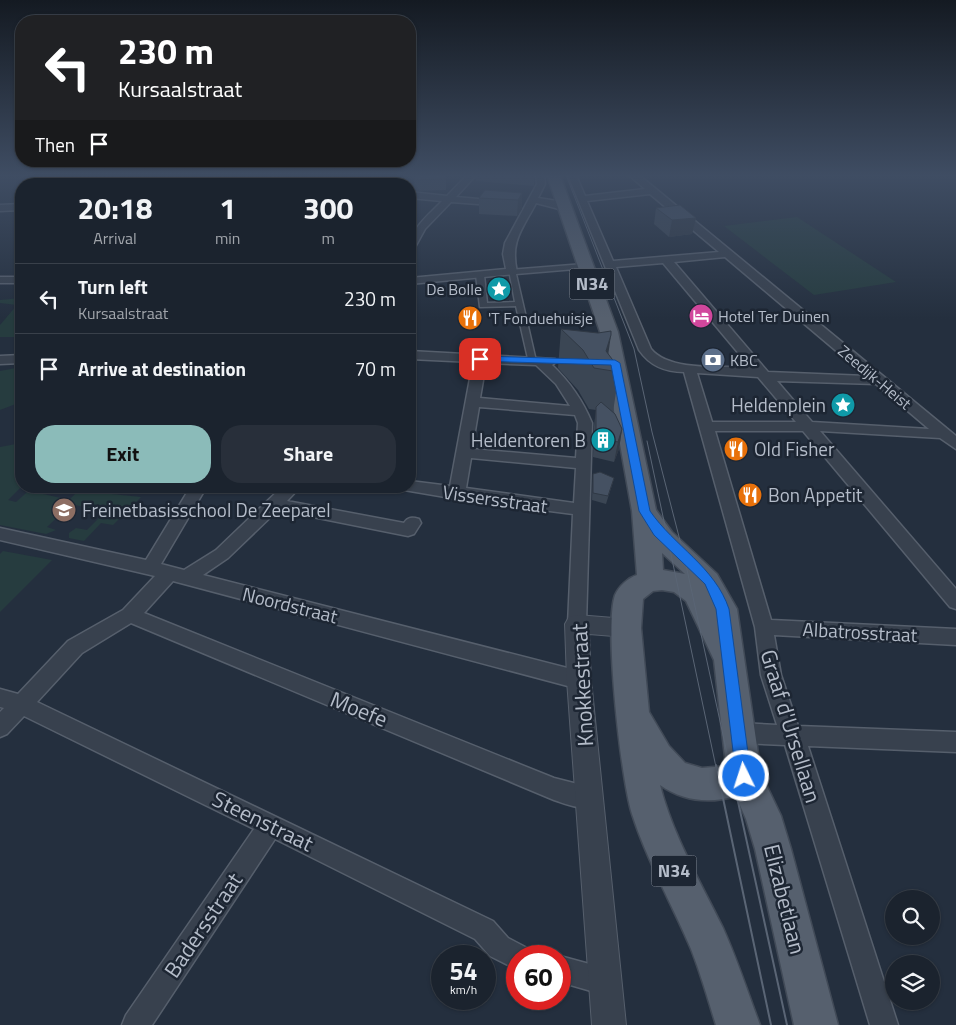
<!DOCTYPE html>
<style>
:root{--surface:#1b232e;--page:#282f3a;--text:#f1f3f6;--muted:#a0a4aa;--line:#39404a;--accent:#8bbbb9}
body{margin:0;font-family:"Titillium Web",sans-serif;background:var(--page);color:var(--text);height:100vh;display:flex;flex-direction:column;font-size:19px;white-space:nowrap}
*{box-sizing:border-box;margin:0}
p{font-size:16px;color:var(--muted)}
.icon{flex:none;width:28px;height:28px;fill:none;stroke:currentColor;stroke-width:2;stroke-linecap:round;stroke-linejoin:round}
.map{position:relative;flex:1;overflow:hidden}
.panel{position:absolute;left:15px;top:178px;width:401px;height:315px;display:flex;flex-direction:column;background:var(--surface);border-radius:20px;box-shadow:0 1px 4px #0004,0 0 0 1px var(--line)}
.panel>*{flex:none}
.guide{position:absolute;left:15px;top:15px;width:401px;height:152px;border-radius:20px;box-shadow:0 1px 4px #0004,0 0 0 1px var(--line);background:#202124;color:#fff;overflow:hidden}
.buttons{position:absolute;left:885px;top:890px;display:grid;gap:10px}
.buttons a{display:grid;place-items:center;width:55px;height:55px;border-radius:50%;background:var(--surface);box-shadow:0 1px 4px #0004,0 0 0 1px var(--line);font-size:25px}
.speed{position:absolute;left:431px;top:945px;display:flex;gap:10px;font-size:25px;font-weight:700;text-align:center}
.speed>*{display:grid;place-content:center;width:65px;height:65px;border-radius:50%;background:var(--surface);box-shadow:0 1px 4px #0004,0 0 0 1px var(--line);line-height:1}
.speed small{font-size:12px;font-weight:400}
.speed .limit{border:8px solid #d22;background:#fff;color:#111}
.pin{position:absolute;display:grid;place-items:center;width:42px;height:42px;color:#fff;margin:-21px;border-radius:10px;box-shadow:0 2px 8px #0006}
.me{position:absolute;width:55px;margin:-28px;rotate:356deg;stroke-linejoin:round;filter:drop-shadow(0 0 4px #0008)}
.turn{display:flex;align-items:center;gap:18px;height:105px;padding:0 20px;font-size:22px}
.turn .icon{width:65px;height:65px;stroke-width:2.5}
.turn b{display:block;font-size:35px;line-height:42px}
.then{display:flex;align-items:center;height:48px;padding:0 20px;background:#0003;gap:10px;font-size:19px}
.eta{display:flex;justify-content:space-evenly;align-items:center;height:85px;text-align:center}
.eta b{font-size:30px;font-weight:700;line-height:35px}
.primary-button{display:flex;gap:10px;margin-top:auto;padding:10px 20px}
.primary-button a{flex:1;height:58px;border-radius:20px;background:var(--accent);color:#111;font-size:20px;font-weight:700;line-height:58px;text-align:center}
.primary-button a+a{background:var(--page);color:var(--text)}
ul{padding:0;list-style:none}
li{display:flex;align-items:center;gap:15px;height:70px;padding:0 20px;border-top:1px solid var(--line)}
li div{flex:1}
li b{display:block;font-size:19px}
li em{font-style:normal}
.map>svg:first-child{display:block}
.green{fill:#263c3f}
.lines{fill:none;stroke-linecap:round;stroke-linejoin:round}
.pedestrian-casing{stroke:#565f6c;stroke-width:3}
.minor-casing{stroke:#565f6c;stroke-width:3}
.tertiary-casing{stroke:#565f6c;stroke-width:2}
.primary-casing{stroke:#414a57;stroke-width:3}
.pedestrian{fill:#38414e;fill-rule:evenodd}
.minor{fill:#38414e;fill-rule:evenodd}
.tertiary{fill:#38414e;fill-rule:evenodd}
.primary{fill:#56606e;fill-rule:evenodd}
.tram-far1{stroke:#5a6575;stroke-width:1}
.tram{stroke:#5a6575;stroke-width:2}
.wall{fill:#3b4654}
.shaded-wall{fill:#303945}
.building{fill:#455162;stroke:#303945}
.route{fill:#1a73e8;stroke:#114b97}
.labels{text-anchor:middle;stroke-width:5;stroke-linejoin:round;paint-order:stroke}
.far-poi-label{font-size:16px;fill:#b4bcc9;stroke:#1d2633;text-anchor:start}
.far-street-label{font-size:16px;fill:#b4bcc9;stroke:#1d2633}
.shield{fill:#1d2633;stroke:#878f9c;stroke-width:1}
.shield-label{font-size:18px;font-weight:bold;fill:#b4bcc9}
.poi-label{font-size:19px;fill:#b4bcc9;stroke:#1d2633;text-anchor:start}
.street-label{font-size:19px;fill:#b4bcc9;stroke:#1d2633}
.near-street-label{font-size:22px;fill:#b4bcc9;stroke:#1d2633}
</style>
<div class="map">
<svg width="956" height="1025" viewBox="0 0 956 1025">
<rect width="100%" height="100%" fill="#242f3e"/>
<g class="green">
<path d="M 797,217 L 896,282 L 814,295 L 724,226 Z"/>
<path d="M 21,298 L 21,337 L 0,337 L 0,325 L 17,305 L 0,303 L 0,300 Z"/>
<path d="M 21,367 L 21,402 L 0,410 L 0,371 Z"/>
<path d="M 21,443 L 22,486 L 8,500 L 16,502 L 34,486 L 45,486 L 39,493 L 69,500 L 82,487 L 90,489 L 93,486 L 118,486 L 112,494 L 141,497 L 113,525 L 101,523 L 84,541 L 69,538 L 69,533 L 76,528 L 87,530 L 105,512 L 71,504 L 47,527 L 56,530 L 46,534 L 0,525 L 0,447 Z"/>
<path d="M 3,551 L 52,560 L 0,612 L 0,554 Z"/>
</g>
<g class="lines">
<defs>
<path id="pedestrian" d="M 584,264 L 588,266 L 587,268 L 516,274 L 536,361 L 532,364 L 529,363 L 516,306 L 480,307 L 476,275 L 480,273 L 484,275 L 487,303 L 515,302 L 509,270 Z"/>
<g id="minor">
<path d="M 27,175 L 35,175 L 36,177 L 118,175 L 114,178 L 35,183 L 27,180 Z"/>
<path d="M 274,175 L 282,175 L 281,184 L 273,184 Z"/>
<path d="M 467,175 L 476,175 L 456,197 L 501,201 L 504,202 L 504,206 L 451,202 L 425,229 L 414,249 L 410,250 C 410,228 428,216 442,201 L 410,198 L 410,192 L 447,196 Z"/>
<path d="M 536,175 L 544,175 L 545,184 L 538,198 L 557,201 L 568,207 L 563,210 L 536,203 C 522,230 510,241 517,272 L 516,274 L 410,284 L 410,278 L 506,269 L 503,254 L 505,243 L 537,184 Z"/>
<path d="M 568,175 L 576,175 L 585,196 L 645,189 L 629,175 L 639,175 L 956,436 L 956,449 L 940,438 L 820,431 L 956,589 L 956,609 L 950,607 L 803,431 L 715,431 L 771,620 L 956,629 L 956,645 L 774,635 L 781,675 L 798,726 L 956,732 L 956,752 L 808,746 L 898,1025 L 870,1025 L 785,745 L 740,743 L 732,740 L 729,733 L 732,726 L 740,723 L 777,725 L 761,675 L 755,627 L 684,372 C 665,372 650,366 639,350 ZM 650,194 L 719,252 L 613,261 L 587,201 ZM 725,257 L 866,376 L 768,372 L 674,262 ZM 663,263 L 750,367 C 722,366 670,372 651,349 L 616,267 ZM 697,373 L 758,377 L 796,422 L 712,422 ZM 777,381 L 876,384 L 929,429 L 812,422 Z"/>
<path d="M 21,204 L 21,210 L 0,211 L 0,205 Z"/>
<rect x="0" y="277" width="21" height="6"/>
<path d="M 410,351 L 555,359 L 556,362 L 552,365 C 570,382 583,401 592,423 L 586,624 L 584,629 L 577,632 L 570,629 L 568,624 L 573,514 L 457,499 L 404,490 L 402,486 L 410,486 L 410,481 L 450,486 L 473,362 L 410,359 ZM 486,363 L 536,365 L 556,384 L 570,406 L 480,398 ZM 479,407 L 575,415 L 578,423 L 576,458 L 472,449 ZM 471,458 L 576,468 L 574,503 L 466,488 Z"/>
<path d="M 21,355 L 21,363 L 0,364 L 0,356 Z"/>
<path d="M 191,486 L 207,486 L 161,564 L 184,570 L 216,550 L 283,486 L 301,486 L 287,501 L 404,523 C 408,517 412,517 419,519 L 421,523 L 414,534 L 408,536 L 278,510 L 228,558 L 203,575 L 579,671 L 586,674 L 589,680 L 586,686 L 579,689 L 173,581 L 144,613 L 554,778 L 597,789 L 600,797 L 597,805 C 582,811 569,805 554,800 L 131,623 L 82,653 L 37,702 L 493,921 L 508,938 L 527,948 L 531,956 L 518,956 L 518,970 L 490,956 L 475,939 L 275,839 L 152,1025 L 122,1025 L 126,1015 L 254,829 L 24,716 L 7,734 L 0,737 L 0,712 L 4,708 L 0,707 L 0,689 L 18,694 L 68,641 L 123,610 L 155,576 L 0,540 L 0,528 L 146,560 Z"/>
<path d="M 558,956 L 560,956 L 615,971 L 619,981 L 615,991 L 605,995 L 560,982 Z"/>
</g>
<path id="tertiary" d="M 577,615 L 626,619 L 634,621 L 638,628 L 634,635 L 626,637 L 589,634 L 591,680 L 626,1025 L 592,1025 L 567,680 L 565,624 L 569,617 Z"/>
<path id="primary" d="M 547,175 L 560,175 L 618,332 L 656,510 L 672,532 L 717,574 L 737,609 L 761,774 L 781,816 L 791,849 L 838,1025 L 794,1025 L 755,849 L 746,819 L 736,796 C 709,804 683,801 660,785 C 673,836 700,881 723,928 C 737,959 748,993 760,1025 L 716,1025 C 708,1000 701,974 691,949 C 672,904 647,861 632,814 C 621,780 604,626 615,595 C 619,586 628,578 637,575 L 632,511 L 600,332 ZM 662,553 L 685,574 L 663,570 ZM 662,590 L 674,592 L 686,601 L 714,660 L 726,766 L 702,768 L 685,763 L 669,746 L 649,712 L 641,628 L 643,599 L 653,591 Z"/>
</defs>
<use href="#pedestrian" class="pedestrian-casing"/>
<use href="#minor" class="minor-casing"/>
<use href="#tertiary" class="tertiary-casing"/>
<use href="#primary" class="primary-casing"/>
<use href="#pedestrian" class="pedestrian"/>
<use href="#minor" class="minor"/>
<use href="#tertiary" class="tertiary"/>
<use href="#primary" class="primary"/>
<g class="tram-far1">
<path d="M 566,175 L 634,349 L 652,432 L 684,556 L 730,767"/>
<path d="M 647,441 L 716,767"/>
</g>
<g class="tram">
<path d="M 716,765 L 771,1025"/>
<path d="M 730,765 L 787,1025"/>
</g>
</g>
<g class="wall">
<path d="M 446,175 L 446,190 L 414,191 L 414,180 Z"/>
<path d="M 476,175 L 534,175 L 534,186 L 476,181 Z"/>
<path d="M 522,193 L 522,209 L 517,216 L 479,214 L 479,198 Z"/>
<path d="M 656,208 L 696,218 L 692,234 L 669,237 L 654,224 Z"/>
<path d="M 561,329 L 609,355 L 619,372 L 613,412 L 622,429 L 619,449 L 614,462 L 593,457 L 594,426 L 596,410 L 589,409 L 578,390 L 558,368 Z"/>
<path d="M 593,474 L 614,478 L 612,485 L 606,504 L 592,500 Z"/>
</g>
<g class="shaded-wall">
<path d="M 522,193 L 522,209 L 517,216 L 518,200 Z"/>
<path d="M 696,218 L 692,234 L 669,237 L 672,220 Z"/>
<path d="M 611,335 L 606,370 L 606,351 Z"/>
<path d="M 21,422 L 21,433 L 15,423 Z"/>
<path d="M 622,429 L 619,449 L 614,462 L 618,442 Z"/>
</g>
<g class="building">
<path d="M 414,175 L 446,175 L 446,179 L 414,180 Z"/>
<path d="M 485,190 L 522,193 L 518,200 L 479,198 Z"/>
<path d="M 680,205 L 696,218 L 672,220 L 656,208 Z"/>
<path d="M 561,329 L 598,333 L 611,331 L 611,335 L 606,351 L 618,367 L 619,372 L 594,368 L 583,350 Z"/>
<path d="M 21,401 L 21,422 L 15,423 L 17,402 Z"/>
<path d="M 601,402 L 615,414 L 622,429 L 618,442 L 596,437 L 596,407 Z"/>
<path d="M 600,472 L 614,478 L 608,496 L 593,493 L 593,474 Z"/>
</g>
<linearGradient id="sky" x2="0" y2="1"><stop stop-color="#141a22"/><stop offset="0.55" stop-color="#3f4d63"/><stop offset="1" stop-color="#3f4d63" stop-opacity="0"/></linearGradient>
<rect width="956" height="319" fill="url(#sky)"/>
<path class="route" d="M 480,356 L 615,360 L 620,363 L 650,511 C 674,546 715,567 729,609 L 751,776 L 749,782 L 744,784 L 738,782 L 736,776 L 716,609 L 705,584 L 654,535 L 639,511 L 611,365 L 477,361 L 477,357 Z"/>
<defs>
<symbol id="sight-disc" viewBox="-11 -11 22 22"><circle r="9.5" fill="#0f9aa8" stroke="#1d2633"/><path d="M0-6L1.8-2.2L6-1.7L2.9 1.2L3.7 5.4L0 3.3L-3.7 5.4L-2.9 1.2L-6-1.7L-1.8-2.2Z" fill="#fff"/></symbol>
<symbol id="hotel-disc" viewBox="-11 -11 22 22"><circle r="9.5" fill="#d1479c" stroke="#1d2633"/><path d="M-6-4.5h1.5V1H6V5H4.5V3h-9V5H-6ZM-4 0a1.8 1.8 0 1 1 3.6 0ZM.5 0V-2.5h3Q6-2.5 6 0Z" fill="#fff"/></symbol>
<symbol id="restaurant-disc" viewBox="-11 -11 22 22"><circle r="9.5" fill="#e8710a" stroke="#1d2633"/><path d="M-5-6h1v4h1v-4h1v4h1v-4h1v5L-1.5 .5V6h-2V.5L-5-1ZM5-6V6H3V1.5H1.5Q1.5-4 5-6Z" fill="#fff"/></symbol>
<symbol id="bank-disc" viewBox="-11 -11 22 22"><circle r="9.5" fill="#5c6f8a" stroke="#1d2633"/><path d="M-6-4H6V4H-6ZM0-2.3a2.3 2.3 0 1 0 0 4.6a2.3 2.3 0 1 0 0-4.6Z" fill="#fff"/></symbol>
<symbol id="building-disc" viewBox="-11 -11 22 22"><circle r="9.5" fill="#0f9aa8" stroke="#1d2633"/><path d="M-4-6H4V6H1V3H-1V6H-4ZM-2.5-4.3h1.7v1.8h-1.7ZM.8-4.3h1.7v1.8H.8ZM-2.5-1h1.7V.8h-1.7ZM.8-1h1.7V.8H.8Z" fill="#fff"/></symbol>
<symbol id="school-disc" viewBox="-11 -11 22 22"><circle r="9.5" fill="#8d6e63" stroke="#1d2633"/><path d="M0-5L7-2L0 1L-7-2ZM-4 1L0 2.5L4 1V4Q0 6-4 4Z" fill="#fff"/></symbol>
</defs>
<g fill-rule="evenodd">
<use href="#sight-disc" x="485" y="275" width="28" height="28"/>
<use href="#hotel-disc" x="687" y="302" width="28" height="28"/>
<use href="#restaurant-disc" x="456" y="304" width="28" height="28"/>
<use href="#bank-disc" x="699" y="346" width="28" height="28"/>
<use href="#sight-disc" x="829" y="391" width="28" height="28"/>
<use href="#building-disc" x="589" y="426" width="28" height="28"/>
<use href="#restaurant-disc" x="722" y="435" width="28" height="28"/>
<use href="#restaurant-disc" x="736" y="481" width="28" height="28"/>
<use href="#school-disc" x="50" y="496" width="28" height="28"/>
</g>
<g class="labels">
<g class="far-poi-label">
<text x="482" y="295" text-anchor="end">De Bolle</text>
<text x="718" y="322">Hotel Ter Duinen</text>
<text x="488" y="324">'T Fonduehuisje</text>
<text x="730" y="366">KBC</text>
</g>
<g class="far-street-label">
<text transform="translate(875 377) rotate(40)" y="6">Zeedijk-Heist</text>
</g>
<g class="shield">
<rect x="569.5" y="268.5" width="45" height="31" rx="4"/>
<rect x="651.5" y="855.5" width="45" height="31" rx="4"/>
</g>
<g class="shield-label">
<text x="592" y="290">N34</text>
<text x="674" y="877">N34</text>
</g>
<g class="poi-label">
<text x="826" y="412" text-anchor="end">Heldenplein</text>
<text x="586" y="447" text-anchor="end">Heldentoren B</text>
<text x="754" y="456">Old Fisher</text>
<text x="768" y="502">Bon Appetit</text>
<text x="82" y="517">Freinetbasisschool De Zeeparel</text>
</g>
<g class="street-label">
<text transform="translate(495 499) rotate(8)" y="7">Vissersstraat</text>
<text transform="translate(290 605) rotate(14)" y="7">Noordstraat</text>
<text transform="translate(860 632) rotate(3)" y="7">Albatrosstraat</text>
</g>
<g class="near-street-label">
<text transform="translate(582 685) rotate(-93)" y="8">Knokkestraat</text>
<text transform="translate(359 709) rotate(22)" y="8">Moefe</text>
<text transform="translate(791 726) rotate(73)" y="8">Graaf d'Ursellaan</text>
<text transform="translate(263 821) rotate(26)" y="8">Steenstraat</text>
<text transform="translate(785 899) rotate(76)" y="8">Elizabetlaan</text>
<text transform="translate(203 925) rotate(-56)" y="8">Badersstraat</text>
</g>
</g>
</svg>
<div class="buttons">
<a><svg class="icon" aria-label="search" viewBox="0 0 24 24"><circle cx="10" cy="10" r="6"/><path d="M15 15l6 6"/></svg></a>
<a><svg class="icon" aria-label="layers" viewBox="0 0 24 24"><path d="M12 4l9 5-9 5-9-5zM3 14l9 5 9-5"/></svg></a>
</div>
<div class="speed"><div>54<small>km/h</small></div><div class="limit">60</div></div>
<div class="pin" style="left:480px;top:359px;background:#d93025"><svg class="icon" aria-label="arrive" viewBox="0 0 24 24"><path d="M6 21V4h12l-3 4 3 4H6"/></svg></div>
<svg class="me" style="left:744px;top:776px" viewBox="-20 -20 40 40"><circle r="17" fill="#1a73e8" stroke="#fff" stroke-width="3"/><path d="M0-11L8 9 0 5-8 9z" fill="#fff"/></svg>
<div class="guide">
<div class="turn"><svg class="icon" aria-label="left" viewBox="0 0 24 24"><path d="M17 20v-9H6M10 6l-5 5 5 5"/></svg><div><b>230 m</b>Kursaalstraat</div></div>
<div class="then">Then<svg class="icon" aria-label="arrive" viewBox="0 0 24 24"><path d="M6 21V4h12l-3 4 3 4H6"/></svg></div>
</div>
<section class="panel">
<div class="eta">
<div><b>20:18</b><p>Arrival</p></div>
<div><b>1</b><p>min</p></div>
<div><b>300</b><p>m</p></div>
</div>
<ul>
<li><svg class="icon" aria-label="left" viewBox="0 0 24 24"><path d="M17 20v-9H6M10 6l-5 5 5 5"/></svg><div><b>Turn left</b><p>Kursaalstraat</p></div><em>230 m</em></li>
<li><svg class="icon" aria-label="arrive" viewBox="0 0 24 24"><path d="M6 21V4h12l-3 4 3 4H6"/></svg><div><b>Arrive at destination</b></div><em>70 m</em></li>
</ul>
<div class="primary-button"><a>Exit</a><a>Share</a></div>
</section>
</div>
